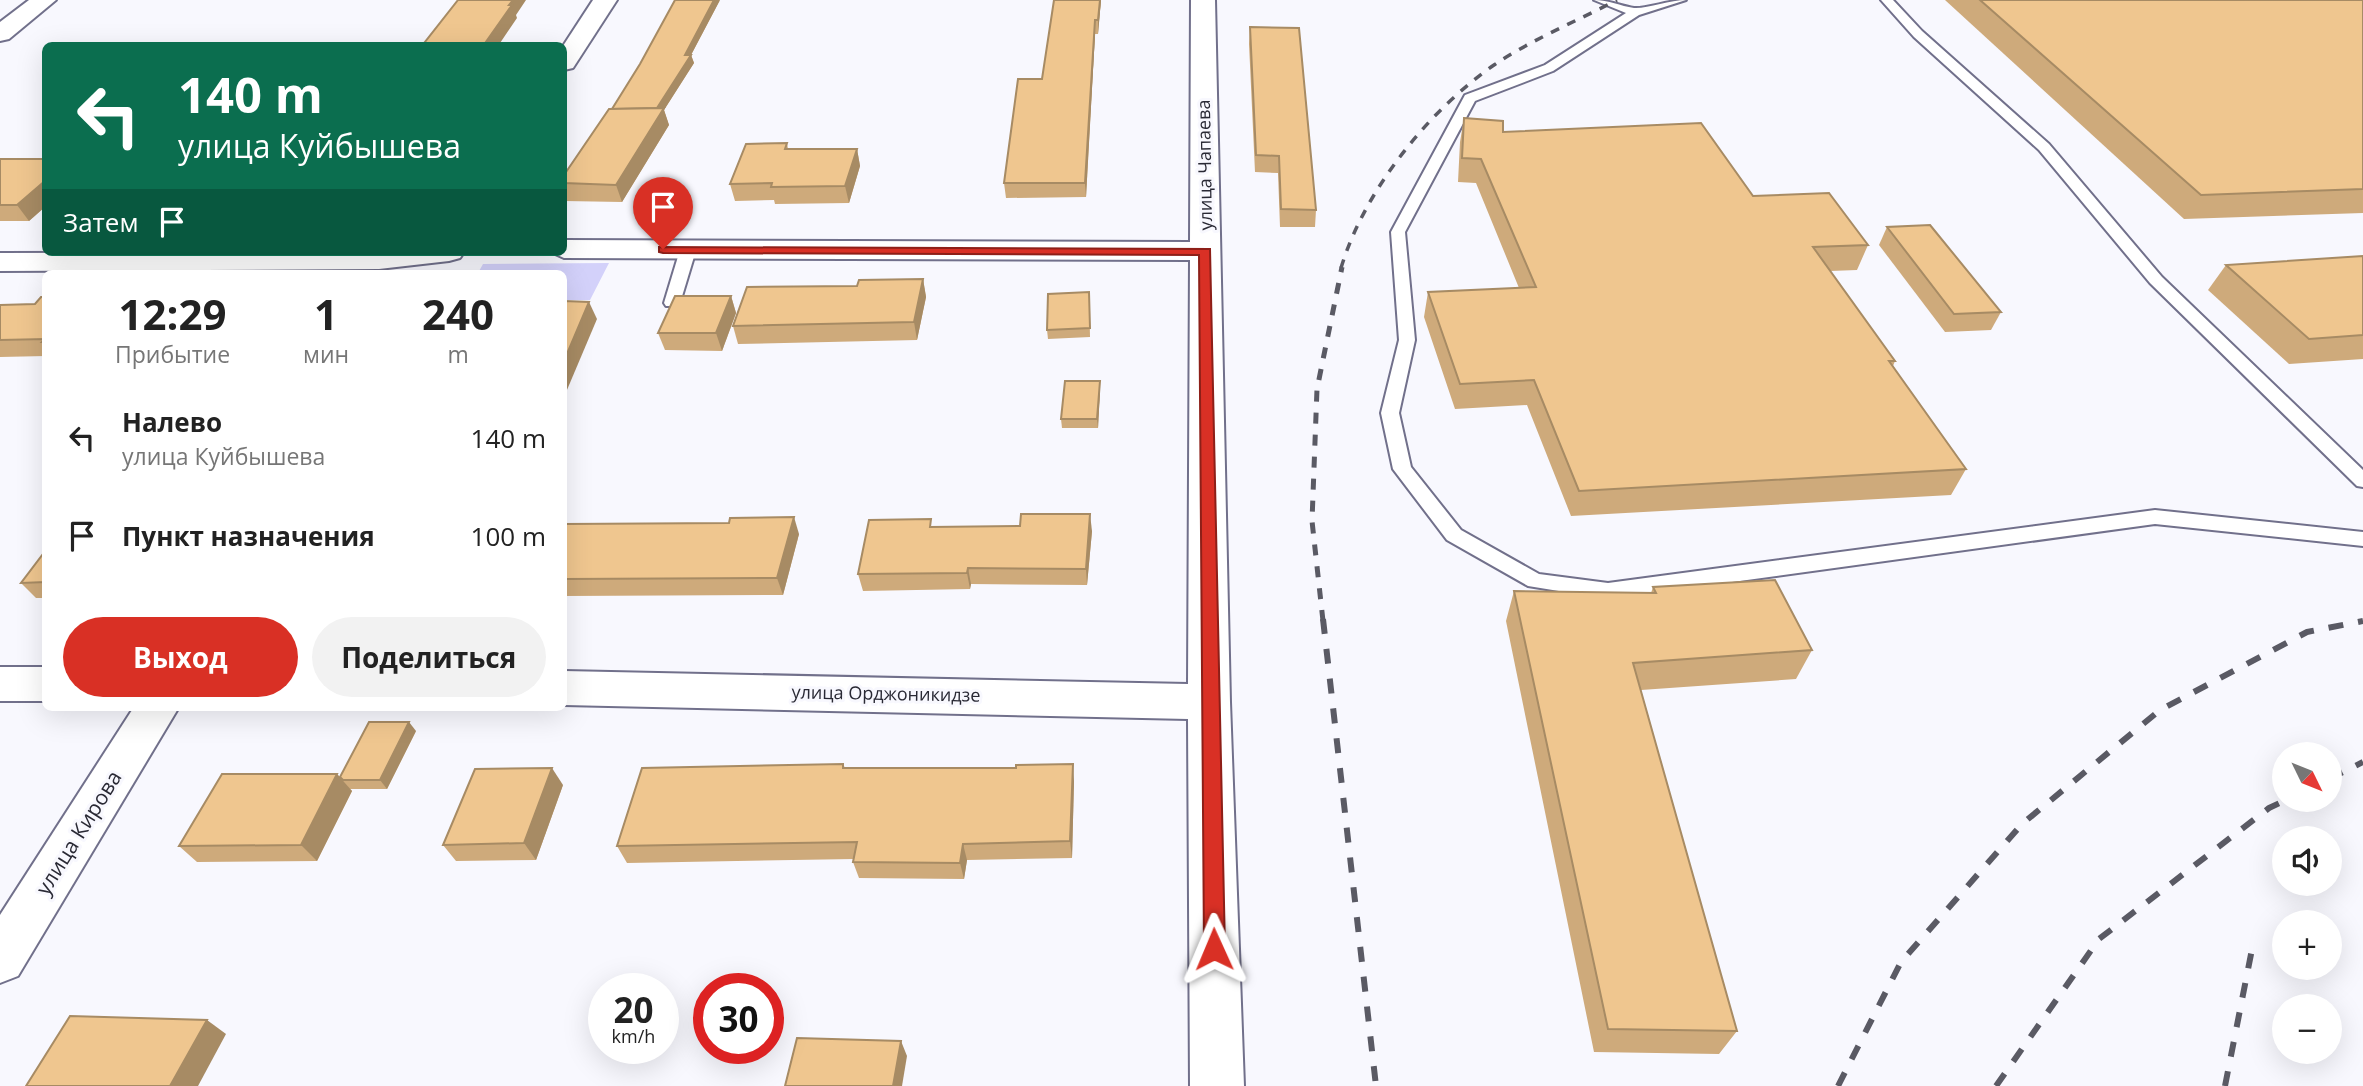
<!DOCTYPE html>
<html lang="ru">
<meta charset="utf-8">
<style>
:root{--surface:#fff;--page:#f2f2f2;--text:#222;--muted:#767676;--accent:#d93025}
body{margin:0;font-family:"Open Sans",sans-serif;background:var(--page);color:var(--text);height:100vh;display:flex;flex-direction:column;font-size:26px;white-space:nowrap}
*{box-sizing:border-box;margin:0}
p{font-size:23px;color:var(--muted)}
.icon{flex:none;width:38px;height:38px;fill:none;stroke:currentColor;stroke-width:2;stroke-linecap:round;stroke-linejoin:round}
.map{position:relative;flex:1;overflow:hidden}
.details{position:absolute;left:42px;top:270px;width:525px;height:441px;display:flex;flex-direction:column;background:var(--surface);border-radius:10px;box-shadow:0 7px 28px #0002}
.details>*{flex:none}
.guide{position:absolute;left:42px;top:42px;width:525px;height:214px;border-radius:10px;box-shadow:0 7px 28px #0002;background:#0b6e4f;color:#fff;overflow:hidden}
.needle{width:46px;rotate:133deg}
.tools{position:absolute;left:2272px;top:742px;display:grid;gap:14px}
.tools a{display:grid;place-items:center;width:70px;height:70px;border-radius:50%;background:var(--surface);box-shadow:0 7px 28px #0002;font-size:35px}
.speed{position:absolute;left:588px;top:973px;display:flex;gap:14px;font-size:35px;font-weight:700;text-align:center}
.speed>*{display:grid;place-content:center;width:91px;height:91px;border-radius:50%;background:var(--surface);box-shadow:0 7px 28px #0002;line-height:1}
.speed small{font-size:18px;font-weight:400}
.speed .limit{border:10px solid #d22;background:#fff;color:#111}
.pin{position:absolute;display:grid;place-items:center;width:60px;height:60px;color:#fff;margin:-72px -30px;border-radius:50% 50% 50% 0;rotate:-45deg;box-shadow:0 0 7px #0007}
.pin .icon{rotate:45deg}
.me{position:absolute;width:77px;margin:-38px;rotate:359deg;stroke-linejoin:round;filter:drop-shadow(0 0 5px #0008)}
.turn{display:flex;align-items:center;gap:24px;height:147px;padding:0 21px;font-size:32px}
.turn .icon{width:91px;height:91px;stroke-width:2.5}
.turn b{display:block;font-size:49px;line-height:60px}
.then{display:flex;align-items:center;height:66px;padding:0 21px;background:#0003;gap:14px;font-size:26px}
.eta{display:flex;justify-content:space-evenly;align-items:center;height:119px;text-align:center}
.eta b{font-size:42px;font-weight:700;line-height:49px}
.button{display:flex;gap:14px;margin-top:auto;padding:14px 21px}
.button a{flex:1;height:80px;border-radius:42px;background:var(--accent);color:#fff;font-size:28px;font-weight:700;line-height:80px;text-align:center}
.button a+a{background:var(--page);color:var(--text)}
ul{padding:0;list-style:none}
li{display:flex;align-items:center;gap:21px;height:98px;padding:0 21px}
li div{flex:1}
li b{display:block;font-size:26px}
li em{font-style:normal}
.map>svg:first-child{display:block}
.green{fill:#d3d1fa}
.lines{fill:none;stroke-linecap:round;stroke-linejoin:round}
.service-casing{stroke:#71708b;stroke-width:4}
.minor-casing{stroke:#71708b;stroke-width:4}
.tertiary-casing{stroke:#71708b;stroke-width:4}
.service{fill:#fff;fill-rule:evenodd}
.minor{fill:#fff;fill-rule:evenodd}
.tertiary{fill:#fff;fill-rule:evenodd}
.rail-far2{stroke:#5a5a64;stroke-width:3.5;stroke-dasharray:9 9;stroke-linecap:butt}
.rail-far1{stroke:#5a5a64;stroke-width:5;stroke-dasharray:11 11;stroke-linecap:butt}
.rail{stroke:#5a5a64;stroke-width:6;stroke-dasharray:15 15;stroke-linecap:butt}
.wall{fill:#ceaa7b}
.shaded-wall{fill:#a78b64}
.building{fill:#efc68f;stroke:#a78b64;stroke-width:2}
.route{fill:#d93025;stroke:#8d1f18;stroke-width:2}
.labels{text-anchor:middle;stroke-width:6;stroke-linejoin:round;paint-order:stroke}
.street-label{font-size:18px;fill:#292934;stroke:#f8f8fe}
.near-street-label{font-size:21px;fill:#292934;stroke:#f8f8fe}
</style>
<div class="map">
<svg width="2363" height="1086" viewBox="0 0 2363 1086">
<rect width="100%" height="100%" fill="#f8f8fe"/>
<path class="green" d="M 609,263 L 590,300 L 564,300 L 564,273 L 478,273 L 483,264 Z"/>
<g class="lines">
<defs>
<g id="service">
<path d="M 1594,0 C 1609,0 1620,6 1634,8 C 1646,9 1670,0 1686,0 L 1639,15 L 1553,71 L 1475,101 L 1405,232 L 1415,340 L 1399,413 L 1411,467 L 1461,530 L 1539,574 L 1608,583 L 2155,510 L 2363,532 L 2363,546 L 2155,524 L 1608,599 L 1528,586 L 1447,540 L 1393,469 L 1381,413 L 1399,340 L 1391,232 L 1465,95 L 1545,65 L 1626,13 Z"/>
<path d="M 1881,0 L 1893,0 L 1922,31 L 2049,144 L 2162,277 L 2363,470 L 2363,487 L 2357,486 L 2150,283 L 2039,150 L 1914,37 Z"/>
<path d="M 688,245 L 696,250 L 680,303 L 678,306 L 666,306 L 664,303 L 680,250 Z"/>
</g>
<g id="minor">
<path d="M 593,0 L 617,0 L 573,68 L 564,70 L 563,46 Z"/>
<path d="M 1191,0 L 1215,0 L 1230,702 L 1244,1086 L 1190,1086 L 1188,719 L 564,705 L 564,671 L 1188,684 L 1190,260 L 564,258 L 551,252 L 564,252 L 564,240 L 1190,242 Z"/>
<path d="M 464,252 L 460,258 L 449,261 L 379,269 L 0,271 L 0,253 Z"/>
<rect x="0" y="667" width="46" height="34"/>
<path d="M 134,707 L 179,707 L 18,976 L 0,983 L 0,915 Z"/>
</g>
<path id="tertiary" d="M 29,0 L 56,0 L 9,39 L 0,41 L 0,22 Z"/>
</defs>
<use href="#service" class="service-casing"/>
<use href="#minor" class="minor-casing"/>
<use href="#tertiary" class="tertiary-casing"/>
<use href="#service" class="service"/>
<use href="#minor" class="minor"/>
<use href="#tertiary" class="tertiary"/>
<path class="rail-far2" d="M 1341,268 C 1364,191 1428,111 1494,65 C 1531,40 1577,21 1617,0"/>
<path class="rail-far1" d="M 1323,621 L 1312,521 L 1317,389 L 1342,267"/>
<g class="rail">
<path d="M 1323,619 L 1376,1086"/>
<path d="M 2329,779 L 2363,762"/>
<path d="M 1838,1086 L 1901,962 L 2022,824 L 2160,710 L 2307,632 L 2363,621"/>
<path d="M 1996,1086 L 2099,939 L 2269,808 L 2286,800"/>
<path d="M 2225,1086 L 2253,944"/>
</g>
</g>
<g class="wall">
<path d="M 720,0 L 691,55 L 694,63 L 664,110 L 669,125 L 622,202 L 565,201 L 564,198 L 564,175 L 612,109 Z"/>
<path d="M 1101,0 L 1098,34 L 1095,34 L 1086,197 L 1006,198 L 1004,183 L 1042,79 Z"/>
<path d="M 1945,0 L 2363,0 L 2363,213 L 2184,219 Z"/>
<path d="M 1250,27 L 1316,210 L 1315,227 L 1280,227 L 1278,173 L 1255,172 L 1249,44 Z"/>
<path d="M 1464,118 L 1503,132 L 1753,196 L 1868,245 L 1857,270 L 1830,271 L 1895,361 L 1893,366 L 1966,469 L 1951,495 L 1571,516 L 1527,405 L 1455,409 L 1424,317 L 1428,292 L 1519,288 L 1476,183 L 1458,182 L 1460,142 Z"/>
<path d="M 787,143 L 788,149 L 857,149 L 860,166 L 849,203 L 775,204 L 774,200 L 735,201 L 730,184 Z"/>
<path d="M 0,159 L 46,159 L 46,206 L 29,221 L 0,221 Z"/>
<path d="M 1887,227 L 2001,312 L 1991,330 L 1945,332 L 1879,245 Z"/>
<path d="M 2363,256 L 2363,359 L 2289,364 L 2208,290 L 2226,265 Z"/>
<path d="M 923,279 L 926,297 L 917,340 L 738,344 L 733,326 Z"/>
<path d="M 1089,292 L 1090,337 L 1048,339 L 1047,330 Z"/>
<path d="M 731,296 L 736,313 L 722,351 L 665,350 L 658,333 Z"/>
<path d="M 46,297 L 46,356 L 0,357 L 0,305 L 35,304 Z"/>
<path d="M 1100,390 L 1098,428 L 1062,428 L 1061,419 Z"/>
<path d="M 564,524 L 799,534 L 783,595 L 564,596 Z"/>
<path d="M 933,527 L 1092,531 L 1087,585 L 971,584 L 970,589 L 863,591 L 858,574 Z"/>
<path d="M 46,550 L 46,598 L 36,598 L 21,583 Z"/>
<path d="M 1653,587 L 1812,650 L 1796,679 L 1641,690 L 1737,1031 L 1719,1054 L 1594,1052 L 1506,621 L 1514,591 L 1651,593 Z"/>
<path d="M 416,731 L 387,789 L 350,789 L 352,791 L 317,861 L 197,862 L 179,846 L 337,774 L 340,777 Z"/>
<path d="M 843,764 L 845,768 L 1074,781 L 1072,858 L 967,860 L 964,879 L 859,878 L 853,862 L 854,859 L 627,863 L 617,846 Z"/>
<path d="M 563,785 L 536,860 L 456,861 L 443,845 Z"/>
</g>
<g class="shaded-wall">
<path d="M 513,0 L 526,0 L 516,15 L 517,18 L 498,46 L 483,46 Z"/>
<path d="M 714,0 L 720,0 L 691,55 L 694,63 L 664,110 L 669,125 L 622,202 L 616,185 Z"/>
<path d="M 1100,0 L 1101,0 L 1098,34 L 1098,20 Z"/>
<path d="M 1095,20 L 1095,34 L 1086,197 L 1085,183 Z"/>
<path d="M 857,149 L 860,166 L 849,203 L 845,186 Z"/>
<path d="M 46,180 L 46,206 L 29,221 L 17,205 Z"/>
<path d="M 923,279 L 926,297 L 917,340 L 914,322 Z"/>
<path d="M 731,296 L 736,313 L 722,351 L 716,333 Z"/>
<path d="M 589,302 L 597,319 L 564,397 L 564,361 Z"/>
<path d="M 1100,381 L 1100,390 L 1098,428 L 1097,419 Z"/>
<path d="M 1090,514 L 1092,531 L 1087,585 L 1086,569 Z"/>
<path d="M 794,517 L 799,534 L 783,595 L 777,578 Z"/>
<path d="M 968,568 L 971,584 L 970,589 L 967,573 Z"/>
<path d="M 409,722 L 416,731 L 387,789 L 380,780 Z"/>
<path d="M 1073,764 L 1074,781 L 1072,858 L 1070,841 Z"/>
<path d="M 552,768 L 563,785 L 536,860 L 524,843 Z"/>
<path d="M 337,774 L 352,791 L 317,861 L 301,845 Z"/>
<path d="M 963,844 L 967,860 L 964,879 L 960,863 Z"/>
<path d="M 207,1020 L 226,1034 L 198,1086 L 170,1086 Z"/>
<path d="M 901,1041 L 907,1056 L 902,1086 L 893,1086 Z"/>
</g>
<g class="building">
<path d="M 458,0 L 513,0 L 509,5 L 512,5 L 483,46 L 429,46 L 425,42 Z"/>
<path d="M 675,0 L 714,0 L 685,55 L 691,55 L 657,108 L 612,109 L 640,64 Z"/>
<path d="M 1054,0 L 1100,0 L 1098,20 L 1095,20 L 1085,183 L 1004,183 L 1018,79 L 1042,79 Z"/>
<path d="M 1980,0 L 2363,0 L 2363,189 L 2201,195 Z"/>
<path d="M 1250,27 L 1299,28 L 1316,210 L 1281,209 L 1279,156 L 1256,155 Z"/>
<path d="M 664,108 L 616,185 L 564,183 L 564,175 L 609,109 Z"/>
<path d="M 1464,118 L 1503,121 L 1503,132 L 1701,123 L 1753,196 L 1829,193 L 1868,245 L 1813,247 L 1895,361 L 1889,361 L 1966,469 L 1579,491 L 1534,380 L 1460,384 L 1428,292 L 1536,287 L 1481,159 L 1462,158 Z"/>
<path d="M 787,143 L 785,149 L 857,149 L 845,186 L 771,187 L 772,183 L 730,184 L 746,144 Z"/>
<path d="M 0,159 L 46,159 L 46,180 L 17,205 L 0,205 Z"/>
<path d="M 1930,225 L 2001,312 L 1954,314 L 1887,227 Z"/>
<path d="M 2363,256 L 2363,335 L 2309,339 L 2226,265 Z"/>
<path d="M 923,279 L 914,322 L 733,326 L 747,287 L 857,286 L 859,280 Z"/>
<path d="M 1089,292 L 1090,328 L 1047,330 L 1048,294 Z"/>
<path d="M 675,296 L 731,296 L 716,333 L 658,333 Z"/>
<path d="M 41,297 L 46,297 L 46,342 L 42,342 L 45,339 L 0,340 L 0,305 L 35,304 Z"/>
<path d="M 564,301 L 589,302 L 564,361 Z"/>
<path d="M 1065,381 L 1100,381 L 1097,419 L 1061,419 Z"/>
<path d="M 1021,514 L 1090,514 L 1086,569 L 968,568 L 967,573 L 858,574 L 869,520 L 931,519 L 930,527 L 1020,526 Z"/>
<path d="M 794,517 L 777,578 L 564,579 L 564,524 L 729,523 L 730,518 Z"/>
<path d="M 46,550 L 46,582 L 21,583 Z"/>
<path d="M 1775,580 L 1812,650 L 1633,663 L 1737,1031 L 1608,1029 L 1514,591 L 1656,593 L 1653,587 Z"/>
<path d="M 369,722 L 409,722 L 380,780 L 343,780 L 340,777 Z"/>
<path d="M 843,764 L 843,768 L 1016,768 L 1016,765 L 1073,764 L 1070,841 L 963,844 L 960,863 L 853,862 L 857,842 L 617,846 L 642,768 Z"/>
<path d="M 552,768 L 524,843 L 443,845 L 475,769 Z"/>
<path d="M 222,774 L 337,774 L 301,845 L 179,846 Z"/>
<path d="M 70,1016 L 207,1020 L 170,1086 L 26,1086 Z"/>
<path d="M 797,1038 L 901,1041 L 893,1086 L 785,1086 Z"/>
</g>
<path class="route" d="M 659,247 L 1210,249 L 1225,949 L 1222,956 L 1214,958 L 1207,956 L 1204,949 L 1199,255 L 663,253 L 659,252 Z"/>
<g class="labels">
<g class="street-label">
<text transform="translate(1205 165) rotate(-91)" y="6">улица Чапаева</text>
<text transform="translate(886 694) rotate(1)" y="6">улица Орджоникидзе</text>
</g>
<g class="near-street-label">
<text transform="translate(79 833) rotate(-58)" y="7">улица Кирова</text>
</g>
</g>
</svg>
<div class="tools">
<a><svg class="needle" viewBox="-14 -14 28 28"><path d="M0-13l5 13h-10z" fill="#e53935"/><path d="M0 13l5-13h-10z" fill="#767676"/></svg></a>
<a><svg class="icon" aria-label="sound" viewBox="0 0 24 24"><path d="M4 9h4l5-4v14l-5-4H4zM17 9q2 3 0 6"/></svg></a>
<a>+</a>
<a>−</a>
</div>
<div class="speed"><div>20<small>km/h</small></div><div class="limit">30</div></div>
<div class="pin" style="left:663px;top:249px;background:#d93025"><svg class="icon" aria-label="arrive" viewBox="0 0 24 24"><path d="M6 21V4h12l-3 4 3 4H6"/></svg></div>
<svg class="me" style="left:1214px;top:949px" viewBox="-20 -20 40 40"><path d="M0-17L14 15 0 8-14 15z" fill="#d93025" stroke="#fff" stroke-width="4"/></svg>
<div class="guide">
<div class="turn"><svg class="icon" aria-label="left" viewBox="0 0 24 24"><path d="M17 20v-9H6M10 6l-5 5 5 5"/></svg><div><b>140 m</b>улица Куйбышева</div></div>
<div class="then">Затем<svg class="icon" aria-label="arrive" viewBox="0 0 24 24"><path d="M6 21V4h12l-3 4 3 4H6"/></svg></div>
</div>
<section class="details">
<div class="eta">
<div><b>12:29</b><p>Прибытие</p></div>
<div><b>1</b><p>мин</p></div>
<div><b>240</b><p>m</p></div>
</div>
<ul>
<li><svg class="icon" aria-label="left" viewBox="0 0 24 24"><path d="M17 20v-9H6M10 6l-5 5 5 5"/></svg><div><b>Налево</b><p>улица Куйбышева</p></div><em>140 m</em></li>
<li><svg class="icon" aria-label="arrive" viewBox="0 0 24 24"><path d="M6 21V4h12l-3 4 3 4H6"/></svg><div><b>Пункт назначения</b></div><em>100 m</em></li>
</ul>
<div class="button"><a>Выход</a><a>Поделиться</a></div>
</section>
</div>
